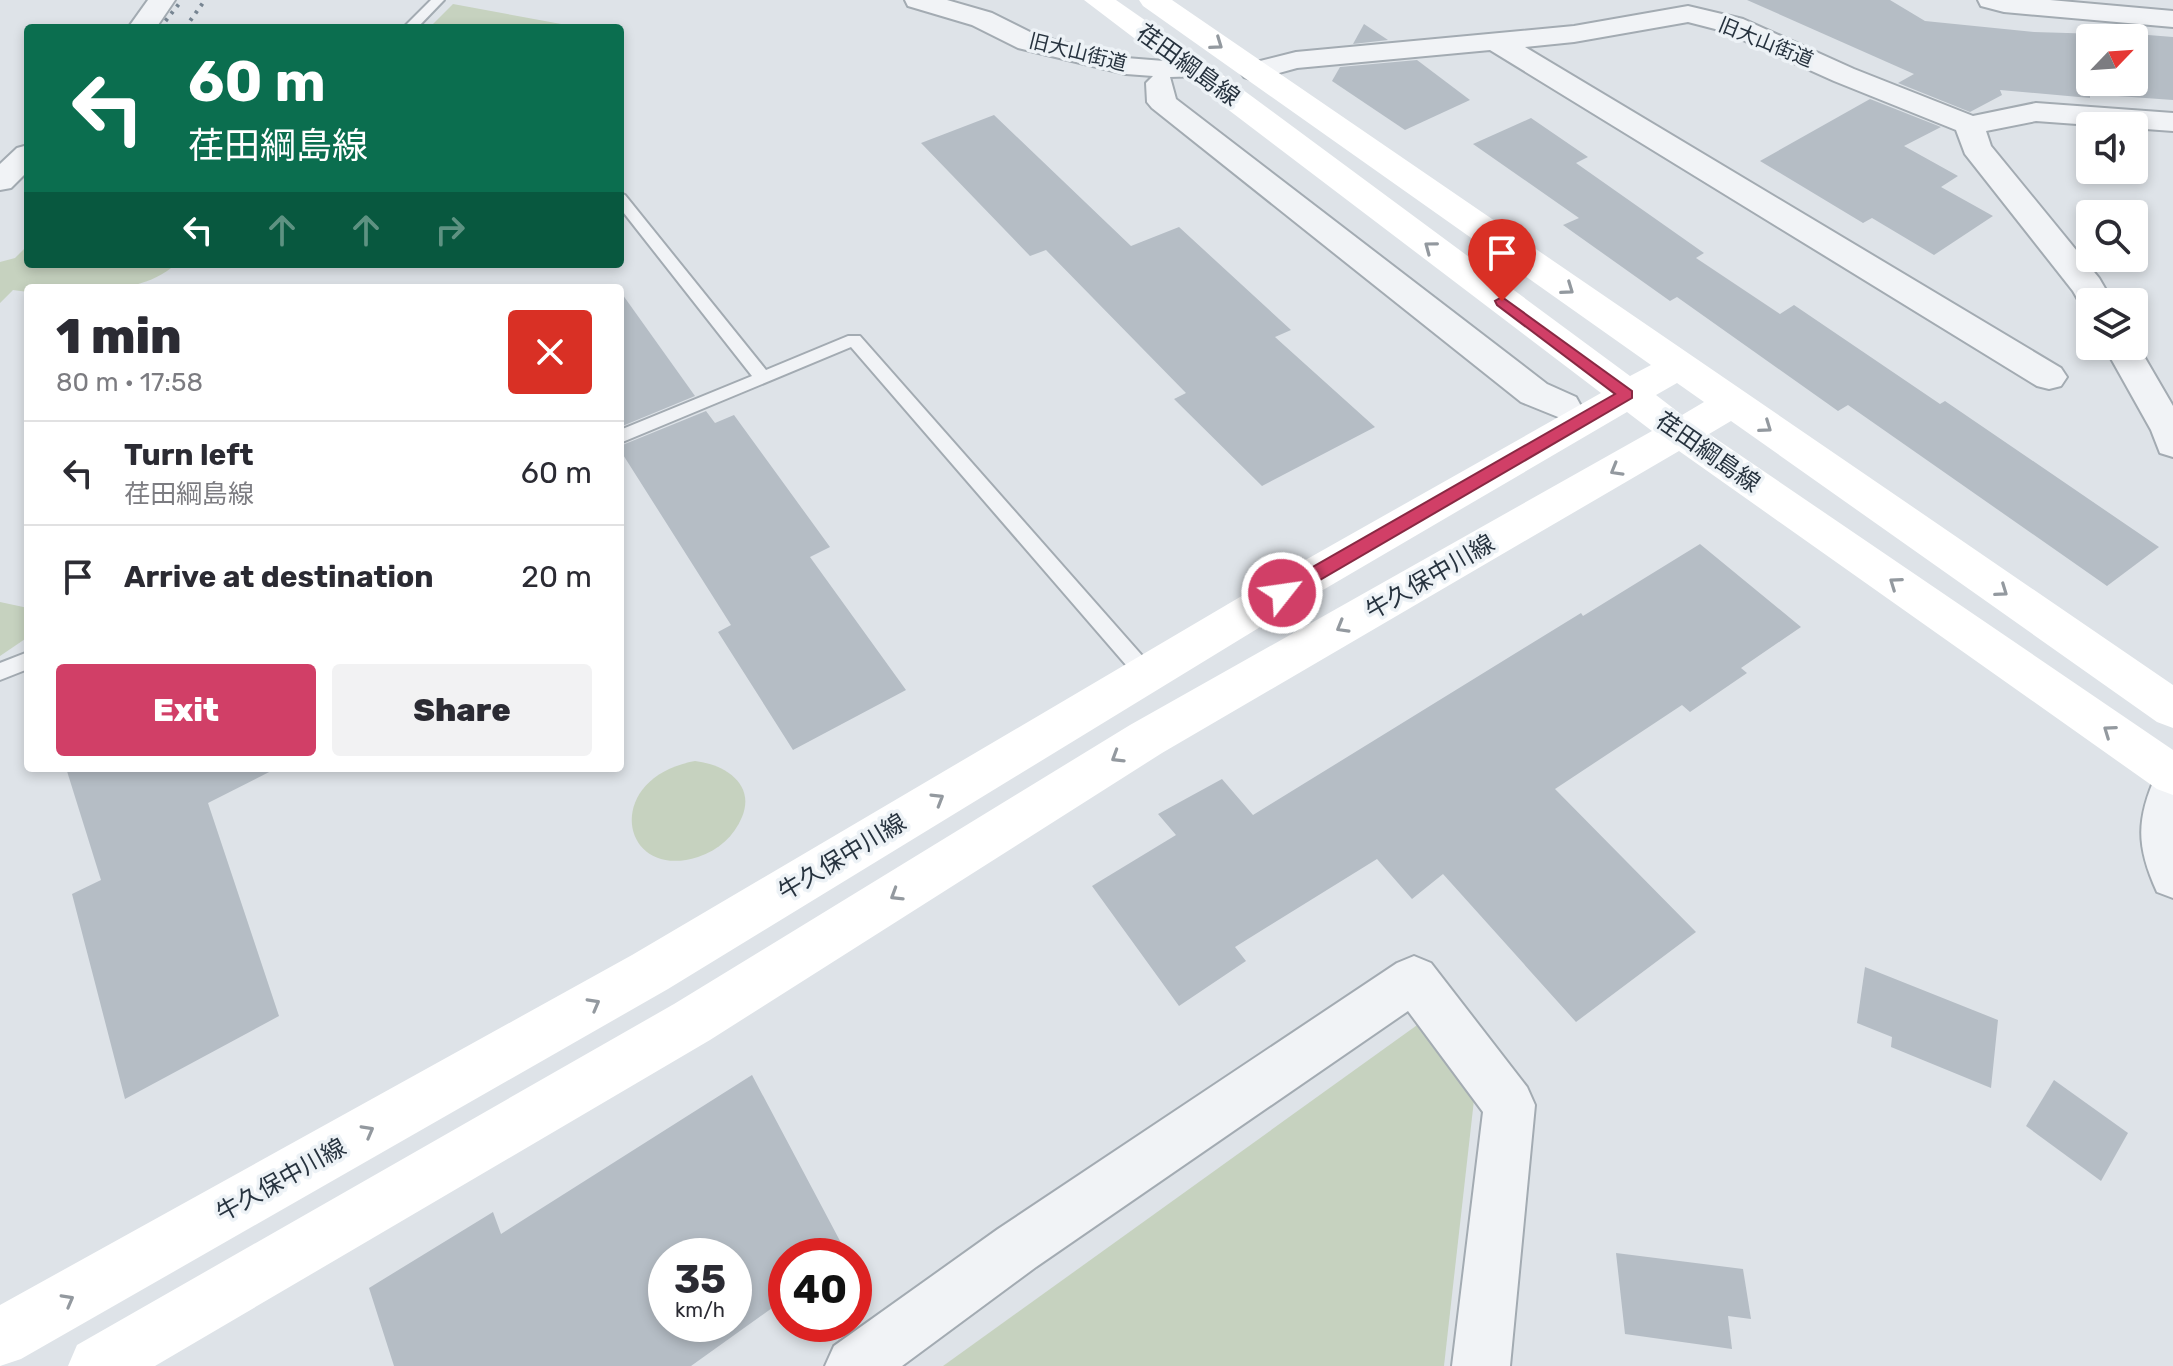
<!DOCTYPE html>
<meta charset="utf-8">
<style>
:root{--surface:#fff;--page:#f2f2f3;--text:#2b2b33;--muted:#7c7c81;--line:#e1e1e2;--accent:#d13f67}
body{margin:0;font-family:Rubik,"Noto Sans JP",sans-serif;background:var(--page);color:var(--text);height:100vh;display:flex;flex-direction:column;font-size:30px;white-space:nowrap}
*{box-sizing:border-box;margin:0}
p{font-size:26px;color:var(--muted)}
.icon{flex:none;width:44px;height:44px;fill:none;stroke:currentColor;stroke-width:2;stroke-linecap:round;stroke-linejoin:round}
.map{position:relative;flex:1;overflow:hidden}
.side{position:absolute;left:24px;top:284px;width:600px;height:488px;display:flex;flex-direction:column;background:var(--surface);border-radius:8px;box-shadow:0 4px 12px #0003}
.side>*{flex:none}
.guide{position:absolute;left:24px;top:24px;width:600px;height:244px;border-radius:8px;box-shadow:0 4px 12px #0003;background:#0b6e4f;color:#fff;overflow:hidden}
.needle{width:52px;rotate:65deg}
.controls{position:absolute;left:2076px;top:24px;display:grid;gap:16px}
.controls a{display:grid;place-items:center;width:72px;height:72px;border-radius:8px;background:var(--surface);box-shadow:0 4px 12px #0003;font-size:40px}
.speed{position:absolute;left:648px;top:1238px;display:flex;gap:16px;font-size:40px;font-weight:700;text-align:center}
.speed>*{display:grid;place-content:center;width:104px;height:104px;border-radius:50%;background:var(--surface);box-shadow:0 4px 12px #0003;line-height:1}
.speed small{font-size:20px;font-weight:400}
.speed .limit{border:12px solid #d22;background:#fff;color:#111}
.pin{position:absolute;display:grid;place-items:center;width:68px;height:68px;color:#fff;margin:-82px -34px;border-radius:50% 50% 50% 0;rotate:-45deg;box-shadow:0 0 8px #0007}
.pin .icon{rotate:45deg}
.me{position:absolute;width:88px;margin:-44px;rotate:60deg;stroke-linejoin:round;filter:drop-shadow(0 0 6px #0008)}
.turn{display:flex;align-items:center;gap:28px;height:168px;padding:0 32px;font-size:36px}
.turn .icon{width:104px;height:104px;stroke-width:2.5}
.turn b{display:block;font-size:56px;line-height:68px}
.lanes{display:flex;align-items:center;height:76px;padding:0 32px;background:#0003;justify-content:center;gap:40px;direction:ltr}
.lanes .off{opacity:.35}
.round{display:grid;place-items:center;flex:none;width:84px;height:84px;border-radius:8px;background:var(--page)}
.headline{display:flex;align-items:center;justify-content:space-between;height:136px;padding:0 32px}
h1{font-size:48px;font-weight:800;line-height:60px}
.primary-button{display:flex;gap:16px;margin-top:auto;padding:16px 32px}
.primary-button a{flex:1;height:92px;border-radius:8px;background:var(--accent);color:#fff;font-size:32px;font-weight:800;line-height:92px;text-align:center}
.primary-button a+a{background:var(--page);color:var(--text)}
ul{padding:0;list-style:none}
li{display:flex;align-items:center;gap:24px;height:104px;padding:0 32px;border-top:2px solid var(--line)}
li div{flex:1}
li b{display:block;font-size:30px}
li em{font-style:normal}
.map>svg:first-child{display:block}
.green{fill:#c6d2bf}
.building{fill:#b5bdc5;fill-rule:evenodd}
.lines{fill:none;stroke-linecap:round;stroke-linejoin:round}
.lane-casing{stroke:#a3abb2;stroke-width:4}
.street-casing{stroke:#a3abb2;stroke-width:4}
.lane{fill:#f1f3f6;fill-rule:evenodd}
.street{fill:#f1f3f6;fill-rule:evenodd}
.secondary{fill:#fff;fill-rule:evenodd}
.rail{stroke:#778592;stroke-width:4;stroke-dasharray:3 6;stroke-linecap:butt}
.oneway{stroke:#93999f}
.route{fill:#d13f67;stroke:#882943;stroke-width:2}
.labels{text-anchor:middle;stroke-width:7;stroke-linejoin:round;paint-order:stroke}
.far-street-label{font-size:20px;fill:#27333f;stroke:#edf2f6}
.street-label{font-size:24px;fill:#27333f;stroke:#edf2f6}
</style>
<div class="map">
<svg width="2173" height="1366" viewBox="0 0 2173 1366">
<rect width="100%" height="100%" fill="#dee3e8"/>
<g class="green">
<path d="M 453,4 L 572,26 L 581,28 L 429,28 Z"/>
<path d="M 28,245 L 28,264 L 176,264 C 137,299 77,288 28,288 L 28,292 L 13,290 L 0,303 L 0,262 L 15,258 Z"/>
<path d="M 0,602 L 28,608 L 28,637 L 0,656 Z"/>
<path d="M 695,761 C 723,764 756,783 742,817 C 734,836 719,850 698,857 C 620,882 601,778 695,761 Z"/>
<path d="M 1420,1023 L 1475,1091 L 1444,1366 L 943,1366 Z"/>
</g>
<g class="building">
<path d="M 1747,0 L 1890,0 L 1925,21 L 2034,32 L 2100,34 L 2098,31 L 2173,37 L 2173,100 L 2090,94 L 2090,98 L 2000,90 L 2002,95 L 1970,112 L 1898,83 L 1914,74 ZM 2090,38 L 2134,38 L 2134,82 L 2090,82 Z"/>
<path d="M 1364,24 L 1388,40 L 1353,44 Z"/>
<path d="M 1417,60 L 1470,100 L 1405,130 L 1332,81 L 1340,67 Z"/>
<path d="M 1870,99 L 1941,127 L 1904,146 L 1958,176 L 1941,187 L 1993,216 L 1934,255 L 1872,218 L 1863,223 L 1760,161 Z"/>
<path d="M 994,115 L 1131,246 L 1179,227 L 1291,330 L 1275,337 L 1375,427 L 1262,486 L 1174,399 L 1186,393 L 1046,250 L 1030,256 L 921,143 Z"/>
<path d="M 1531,118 L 1588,157 L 1576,163 L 1704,253 L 1696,258 L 1780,314 L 1794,305 L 1940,404 L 1945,401 L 2159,547 L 2107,586 L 1848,405 L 1838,411 L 1677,297 L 1670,301 L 1563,225 L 1579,218 L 1473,144 Z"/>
<path d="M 620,291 L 695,396 L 620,427 Z"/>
<path d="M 706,411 L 715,423 L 734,415 L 830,547 L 810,557 L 906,690 L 793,750 L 718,632 L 731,625 L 620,450 L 620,446 Z"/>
<path d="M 1700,544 L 1801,627 L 1741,668 L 1747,673 L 1690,712 L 1682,705 L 1555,789 L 1696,932 L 1576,1022 L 1443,874 L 1412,899 L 1377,859 L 1235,947 L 1246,961 L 1179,1006 L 1092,886 L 1176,835 L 1158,814 L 1222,779 L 1253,815 L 1581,613 L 1583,616 Z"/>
<path d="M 66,768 L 277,768 L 208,803 L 279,1016 L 125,1099 L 72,894 L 101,880 Z"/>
<path d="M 1865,967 L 1998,1020 L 1991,1088 L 1891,1047 L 1892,1037 L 1857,1023 Z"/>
<path d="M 752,1075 L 848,1256 L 786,1256 L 786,1298 L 691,1366 L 394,1366 L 369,1288 L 493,1212 L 501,1234 ZM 666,1256 L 734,1256 L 734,1324 L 666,1324 Z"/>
<path d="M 2054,1080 L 2128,1133 L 2101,1181 L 2026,1126 Z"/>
<path d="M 1616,1253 L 1743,1269 L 1751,1319 L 1728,1316 L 1732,1349 L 1625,1334 Z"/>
</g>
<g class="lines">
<defs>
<g id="lane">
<path d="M 431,0 L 444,0 L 417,28 L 403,28 Z"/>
<path d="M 620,193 L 625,195 L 766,370 L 848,336 L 860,336 L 1153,668 L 1156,674 L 1153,680 L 1146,682 L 1139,680 L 851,347 L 620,443 L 620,430 L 752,376 L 620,208 Z"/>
<path d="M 28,652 L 28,669 L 0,680 L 0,663 Z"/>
</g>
<g id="street">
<path d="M 148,0 L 175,0 L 156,28 L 128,28 Z"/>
<path d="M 905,0 L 947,0 L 992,13 L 1038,36 L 1126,58 L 1202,64 L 1206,70 L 1202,76 L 1170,77 L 1176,99 L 1547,384 L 1576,397 L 1581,406 L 1576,415 L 1563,419 L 1521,402 L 1152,108 L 1147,102 L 1146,83 L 1153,76 L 1126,74 L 1018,48 L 972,25 L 908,6 Z"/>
<path d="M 1978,0 L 2050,0 L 2173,11 L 2173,27 L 2004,12 L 1981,6 Z"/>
<path d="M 1688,6 L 1743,19 L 1854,69 L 1973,116 L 2036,103 L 2173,113 L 2173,131 L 2036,121 L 1986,131 L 1991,146 L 2099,278 L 2113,302 L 2090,302 L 2090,311 L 2084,310 L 2073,291 L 1965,154 L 1956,130 L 1834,81 L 1723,31 L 1688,22 L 1574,42 L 1525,47 L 2061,368 L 2067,377 L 2061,386 L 2049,389 L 2037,386 L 1490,50 L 1297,68 L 1254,80 L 1244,77 L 1240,71 L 1244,65 L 1296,52 L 1574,26 Z"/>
<path d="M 28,145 L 28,171 L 11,188 L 0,190 L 0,164 L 17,148 Z"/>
<path d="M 2134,339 L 2173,406 L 2173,457 L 2160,453 L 2151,430 L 2104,346 L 2134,346 Z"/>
<path d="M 2173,768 L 2173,898 L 2157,892 C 2136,846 2136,819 2157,773 Z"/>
<path d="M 1414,956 L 1431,963 L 1527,1087 L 1535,1105 L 1510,1366 L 1452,1366 L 1483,1112 L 1408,1011 L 1036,1267 L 902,1366 L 825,1366 L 834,1346 L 998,1229 L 1397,963 Z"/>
</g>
</defs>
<use href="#lane" class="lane-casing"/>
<use href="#street" class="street-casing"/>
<use href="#lane" class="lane"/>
<use href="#street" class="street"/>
<path class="secondary" d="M 1084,0 L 1116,0 L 1208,64 L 1630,376 L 1651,365 L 1143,6 L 1139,0 L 1172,0 L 2173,685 L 2173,728 L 2157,722 L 1731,421 L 1709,434 L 2173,750 L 2173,795 L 2157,789 L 1679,451 L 1162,753 L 710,1040 L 155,1366 L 68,1366 L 77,1345 L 674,1004 L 1130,725 L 1652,431 L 1627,412 L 1270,621 L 668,989 L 21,1359 L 0,1366 L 0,1305 L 632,955 L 1240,597 L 1601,393 ZM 1677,383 L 1704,402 L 1682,415 L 1656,395 Z"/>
<g class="rail">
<path d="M 160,28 L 182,0"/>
<path d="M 185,28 L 205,0"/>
</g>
</g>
<defs><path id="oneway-chevron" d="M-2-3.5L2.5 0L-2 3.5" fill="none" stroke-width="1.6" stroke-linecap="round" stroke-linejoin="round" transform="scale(2)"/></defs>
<g class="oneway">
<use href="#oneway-chevron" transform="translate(1217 44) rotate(35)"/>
<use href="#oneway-chevron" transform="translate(1430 247) rotate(-143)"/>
<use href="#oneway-chevron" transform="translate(1568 289) rotate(35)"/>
<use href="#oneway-chevron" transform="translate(1766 427) rotate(35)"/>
<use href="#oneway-chevron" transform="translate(1616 470) rotate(150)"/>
<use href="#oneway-chevron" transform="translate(1895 583) rotate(-145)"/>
<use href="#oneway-chevron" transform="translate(2002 591) rotate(35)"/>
<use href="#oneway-chevron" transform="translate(1342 627) rotate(150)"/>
<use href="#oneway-chevron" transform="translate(2109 731) rotate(-145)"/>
<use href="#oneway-chevron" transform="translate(1117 757) rotate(148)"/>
<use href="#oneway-chevron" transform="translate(938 799) rotate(-31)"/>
<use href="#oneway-chevron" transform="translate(896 895) rotate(148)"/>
<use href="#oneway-chevron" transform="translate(594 1004) rotate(-29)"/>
<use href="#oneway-chevron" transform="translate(368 1131) rotate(-29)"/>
<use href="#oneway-chevron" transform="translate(68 1300) rotate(-29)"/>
</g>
<path class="route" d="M 1502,297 L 1632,391 L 1632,398 L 1289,598 L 1276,598 L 1274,593 L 1276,588 L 1615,394 L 1497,305 L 1495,301 Z"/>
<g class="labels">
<g class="far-street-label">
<text transform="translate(1766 42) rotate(22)" y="7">旧大山街道</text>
<text transform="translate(1078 52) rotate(14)" y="7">旧大山街道</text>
</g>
<g class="street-label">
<text transform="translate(1188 65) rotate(36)" y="8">荏田綱島線</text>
<text transform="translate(1708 452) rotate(35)" y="8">荏田綱島線</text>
<text transform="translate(1430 577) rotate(-30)" y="8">牛久保中川線</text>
<text transform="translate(842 857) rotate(-31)" y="8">牛久保中川線</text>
<text transform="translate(281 1180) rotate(-29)" y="8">牛久保中川線</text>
</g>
</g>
</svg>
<div class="controls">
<a><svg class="needle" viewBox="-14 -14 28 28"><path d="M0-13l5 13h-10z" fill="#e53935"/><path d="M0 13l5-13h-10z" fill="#7c7c81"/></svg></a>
<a><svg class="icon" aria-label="sound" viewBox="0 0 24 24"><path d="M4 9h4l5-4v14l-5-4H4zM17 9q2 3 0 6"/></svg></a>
<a><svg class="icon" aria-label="search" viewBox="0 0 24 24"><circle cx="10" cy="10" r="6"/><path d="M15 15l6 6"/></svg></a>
<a><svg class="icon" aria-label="layers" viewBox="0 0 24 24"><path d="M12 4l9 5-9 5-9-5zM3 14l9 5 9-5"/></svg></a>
</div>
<div class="speed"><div>35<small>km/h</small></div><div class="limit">40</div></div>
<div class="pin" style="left:1502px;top:301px;background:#d93025"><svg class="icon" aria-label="arrive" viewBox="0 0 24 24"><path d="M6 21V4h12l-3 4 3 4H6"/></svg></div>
<svg class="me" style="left:1282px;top:593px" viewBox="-20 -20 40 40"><circle r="17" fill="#d13f67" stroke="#fff" stroke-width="3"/><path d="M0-11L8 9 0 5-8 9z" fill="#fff"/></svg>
<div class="guide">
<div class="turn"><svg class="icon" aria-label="left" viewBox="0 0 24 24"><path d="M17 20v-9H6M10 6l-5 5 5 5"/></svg><div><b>60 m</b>荏田綱島線</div></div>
<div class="lanes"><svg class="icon" aria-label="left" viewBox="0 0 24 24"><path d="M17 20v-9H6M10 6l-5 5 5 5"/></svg><svg class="icon off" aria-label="ahead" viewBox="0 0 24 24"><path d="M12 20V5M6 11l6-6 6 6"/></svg><svg class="icon off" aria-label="ahead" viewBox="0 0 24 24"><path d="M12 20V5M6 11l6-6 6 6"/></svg><svg class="icon off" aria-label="right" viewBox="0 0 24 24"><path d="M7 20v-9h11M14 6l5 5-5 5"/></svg></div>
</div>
<section class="side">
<div class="headline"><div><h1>1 min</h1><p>80 m · 17:58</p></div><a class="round" style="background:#d93025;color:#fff"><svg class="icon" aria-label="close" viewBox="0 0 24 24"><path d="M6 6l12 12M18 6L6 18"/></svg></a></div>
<ul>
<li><svg class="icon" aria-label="left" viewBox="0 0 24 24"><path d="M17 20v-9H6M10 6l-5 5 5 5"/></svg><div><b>Turn left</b><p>荏田綱島線</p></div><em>60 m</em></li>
<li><svg class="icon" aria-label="arrive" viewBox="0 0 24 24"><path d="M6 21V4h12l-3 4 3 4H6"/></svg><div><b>Arrive at destination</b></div><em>20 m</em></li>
</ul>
<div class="primary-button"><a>Exit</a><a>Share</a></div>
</section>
</div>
